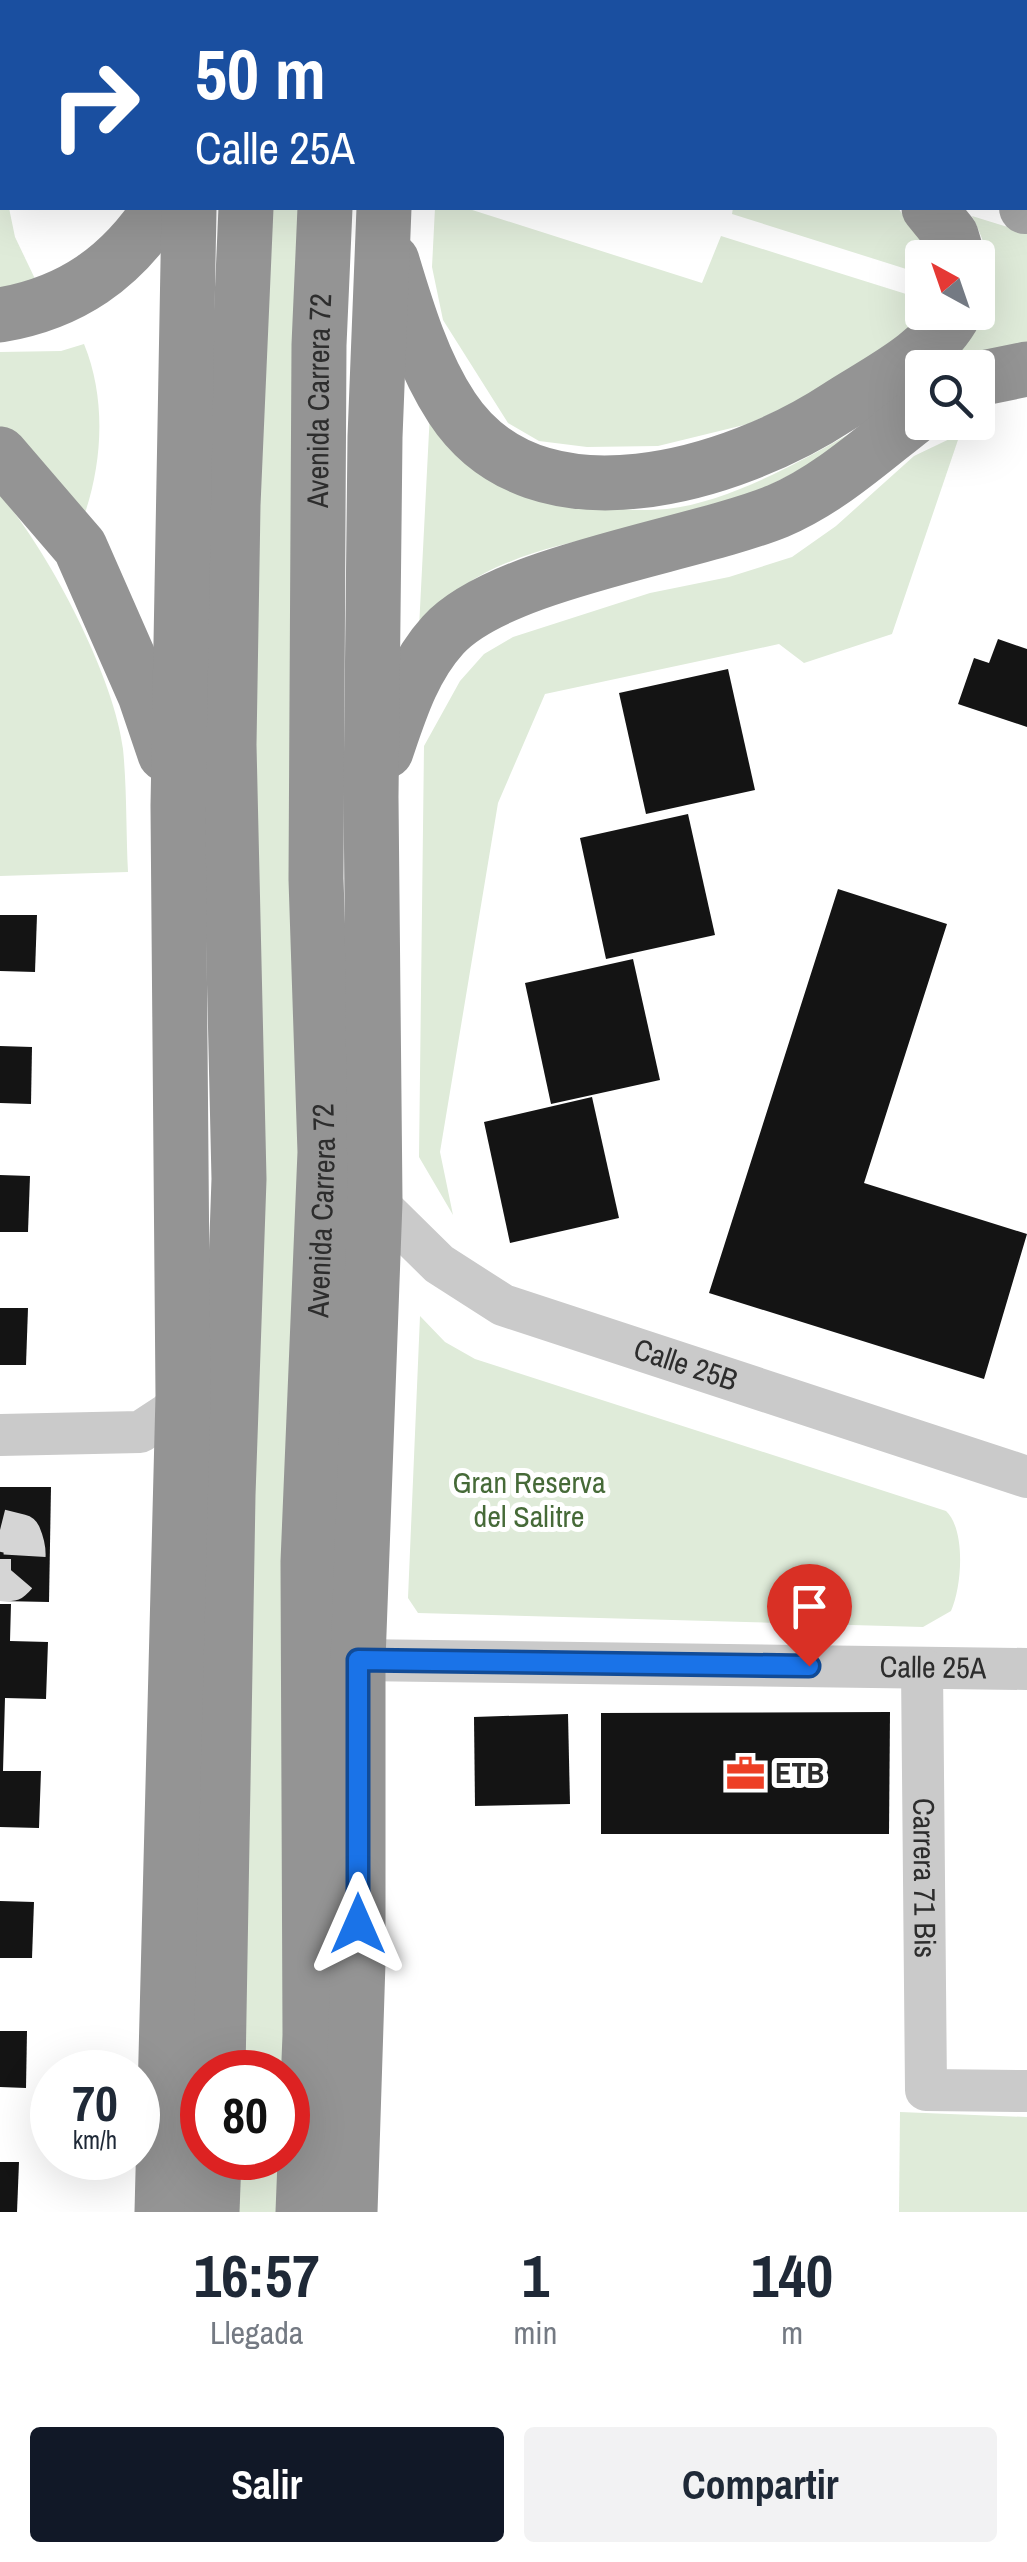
<!DOCTYPE html>
<html lang="es">
<style>
:root{--surface:#fff;--page:#f2f2f3;--text:#1f2937;--muted:#747a83;--accent:#111827}
body{margin:0;font-family:"Archivo Narrow",sans-serif;background:var(--page);color:var(--text);height:100vh;display:flex;flex-direction:column;font-size:38px;white-space:nowrap}
*{box-sizing:border-box;margin:0}
p{font-size:32px;color:var(--muted)}
.icon{flex:none;width:55px;height:55px;fill:none;stroke:currentColor;stroke-width:2;stroke-linecap:round;stroke-linejoin:round}
.map{position:relative;height:2212px;overflow:hidden}
.side{display:flex;flex-direction:column;background:var(--surface);flex:1}
.side>*{flex:none}
.hud{position:absolute;left:0px;top:0px;width:1028px;height:210px;box-shadow:0 10px 40px #0002;background:#1a4fa0;color:#fff;overflow:hidden}
.needle{width:65px;rotate:320deg}
.tools{position:absolute;left:905px;top:240px;display:grid;gap:20px}
.tools a{display:grid;place-items:center;width:90px;height:90px;border-radius:10px;background:var(--surface);box-shadow:0 10px 40px #0002;font-size:50px}
.speed{position:absolute;left:30px;top:2050px;display:flex;gap:20px;font-size:50px;font-weight:700;text-align:center}
.speed>*{display:grid;place-content:center;width:130px;height:130px;border-radius:50%;background:var(--surface);box-shadow:0 10px 40px #0002;line-height:1}
.speed small{font-size:25px;font-weight:400}
.speed .limit{border:15px solid #d22;background:#fff;color:#111}
.pin{position:absolute;display:grid;place-items:center;width:85px;height:85px;color:#fff;margin:-102px -42px;border-radius:50% 50% 50% 0;rotate:-45deg;box-shadow:0 0 10px #0007}
.pin .icon{rotate:45deg}
.me{position:absolute;width:110px;margin:-55px;rotate:0deg;stroke-linejoin:round;filter:drop-shadow(0 0 8px #0008)}
.turn{display:flex;align-items:center;gap:35px;height:210px;padding:0 30px;font-size:45px}
.turn .icon{width:130px;height:130px;stroke-width:2.5}
.turn b{display:block;font-size:70px;line-height:85px}
.eta{display:flex;justify-content:space-evenly;align-items:center;height:170px;text-align:center}
.eta b{font-size:60px;font-weight:700;line-height:70px}
.primary-button{display:flex;gap:20px;margin-top:auto;padding:20px 30px}
.primary-button a{flex:1;height:115px;border-radius:10px;background:var(--accent);color:#fff;font-size:40px;font-weight:700;line-height:115px;text-align:center}
.primary-button a+a{background:var(--page);color:var(--text)}
.map>svg:first-child{display:block}
.green{fill:#dfebd9}
.building{fill:#141414}
.lines{fill:none;stroke-linecap:round;stroke-linejoin:round}
.minor-tunnel{stroke:#d5d5d5;stroke-width:42;stroke-dasharray:42 21;stroke-linecap:butt}
.minor{stroke:#cacaca;stroke-width:42}
.major{stroke:#a5a5a5;stroke-width:52}
.highway{stroke:#949494;stroke-width:55}
.major-bridge{stroke:#a5a5a5;stroke-width:52}
.route-casing{stroke:#114b97;stroke-width:25}
.route{stroke:#1a73e8;stroke-width:18}
.labels{text-anchor:middle;stroke-width:10;stroke-linejoin:round;paint-order:stroke}
.street-label{font-size:30px;fill:#2d2d2d;stroke:#fff}
.park-label{font-size:30px;fill:#466a38;stroke:#fff}
.poi-label{font-size:30px;font-weight:bold;fill:#2d2d2d;stroke:#fff;text-anchor:start}
</style>
<div class="map">
<svg width="1027" height="2212" viewBox="0 0 1027 2212">
<rect width="100%" height="100%" fill="#fff"/>
<g class="green">
<path d="M 0,58 L 2,208 L 9,208 L 15,237 L 37,283 L 0,293 Z"/>
<path d="M 262,208 L 307,208 L 305,1020 L 288,2212 L 230,2212 L 231,2158 L 288,2158 L 288,2072 L 234,2072 Z"/>
<path d="M 435,208 L 466,208 L 702,283 L 721,236 L 922,299 L 922,312 L 888,359 L 748,424 L 658,446 L 587,447 L 539,441 L 508,423 L 443,320 L 432,267 Z"/>
<path d="M 733,208 L 898,208 L 934,257 L 922,258 L 922,274 L 732,214 Z"/>
<path d="M 972,216 L 1027,233 L 1027,350 L 962,367 L 938,368 C 988,313 1008,288 972,216 Z"/>
<path d="M 84,344 C 106,398 103,461 84,516 L 0,441 L 0,352 L 61,351 Z"/>
<path d="M 922,393 C 860,432 800,476 731,502 C 652,533 559,534 483,574 C 458,587 438,608 419,628 L 430,412 C 475,478 496,492 576,503 C 606,508 637,512 667,509 C 751,499 848,432 922,393 Z"/>
<path d="M 960,434 L 892,634 L 804,663 L 779,644 L 545,694 L 498,803 L 440,1152 L 453,1215 L 419,1157 L 424,746 L 460,681 L 484,654 L 513,637 L 650,593 L 729,577 L 792,557 L 836,526 L 914,456 Z"/>
<path d="M 0,495 C 48,550 114,676 123,749 C 127,790 126,832 128,872 L 0,876 Z"/>
<path d="M 420,1316 L 445,1342 L 475,1359 L 946,1511 C 966,1530 962,1586 951,1611 L 923,1627 L 418,1613 L 408,1598 Z"/>
<path d="M 900,2112 L 1027,2117 L 1027,2212 L 899,2212 Z"/>
</g>
<g class="building">
<path d="M 998,639 L 1027,649 L 1027,727 L 958,704 L 974,658 L 989,663 Z"/>
<path d="M 728,669 L 755,790 L 646,814 L 619,693 Z"/>
<path d="M 688,814 L 715,935 L 606,959 L 580,838 Z"/>
<path d="M 838,889 L 947,924 L 864,1183 L 1027,1234 L 984,1379 L 709,1293 Z"/>
<path d="M 0,915 L 37,915 L 35,972 L 0,971 Z"/>
<path d="M 633,959 L 660,1080 L 551,1104 L 525,983 Z"/>
<path d="M 0,1046 L 32,1047 L 31,1104 L 0,1103 Z"/>
<path d="M 592,1097 L 619,1218 L 510,1243 L 484,1122 Z"/>
<path d="M 0,1175 L 30,1176 L 28,1232 L 0,1232 Z"/>
<path d="M 0,1308 L 28,1308 L 26,1365 L 0,1365 Z"/>
<path d="M 0,1487 L 51,1487 L 49,1602 L 0,1601 Z"/>
<path d="M 0,1604 L 11,1604 L 10,1641 L 48,1642 L 46,1699 L 5,1698 L 3,1771 L 41,1771 L 39,1828 L 0,1827 Z"/>
<path d="M 890,1712 L 889,1834 L 601,1834 L 601,1713 Z"/>
<path d="M 568,1714 L 570,1804 L 475,1806 L 474,1717 Z"/>
<path d="M 0,1901 L 34,1902 L 32,1958 L 0,1958 Z"/>
<path d="M 0,2031 L 27,2031 L 26,2088 L 0,2087 Z"/>
<path d="M 0,2162 L 19,2162 L 17,2212 L 0,2212 Z"/>
</g>
<g class="lines">
<path class="minor-tunnel" d="M 0,1530 L 20,1535 C 28,1554 26,1566 11,1580 L 0,1580"/>
<g class="minor">
<path d="M 704,0 L 713,2"/>
<path d="M 781,0 L 790,2"/>
<path d="M 1025,95 L 1027,96"/>
<path id="s1" d="M 375,1201 L 439,1264 L 503,1305 L 1027,1477"/>
<path d="M 0,1435 L 140,1432 L 169,1413 L 183,1396"/>
<path id="s2" d="M 358,1660 L 1027,1669"/>
<path id="s3" d="M 922,1668 L 926,2090 L 1027,2091"/>
</g>
<g class="major">
<path d="M 552,0 L 560,2"/>
<path d="M 972,0 L 980,2"/>
<path d="M 1025,16 L 1027,17"/>
<path d="M 1025,142 L 1027,143"/>
<path d="M 1025,208 L 1027,208"/>
</g>
<g class="highway">
<path d="M 201,2 L 202,0"/>
<path d="M 259,2 L 259,0"/>
<path d="M 399,2 L 399,0"/>
<path d="M 929,208 L 951,235 L 958,258"/>
<path d="M 392,261 C 407,311 423,364 452,408 C 537,537 736,474 838,407 C 878,381 932,356 955,312"/>
<path d="M 0,315 C 71,303 121,268 160,208"/>
<path d="M 978,379 L 1027,369"/>
<path d="M 0,454 L 80,547 L 145,695 L 165,754"/>
<path d="M 386,751 C 400,710 413,668 443,635 C 500,572 692,546 778,511 C 832,488 876,446 922,411"/>
<path d="M 218,2072 L 228,1495 L 239,1179 L 229,745 L 233,505 L 246,208"/>
<path d="M 162,2212 L 183,1396 L 178,806 L 189,208"/>
<path d="M 212,2212 L 214,2158"/>
<path id="s4" d="M 303,2212 L 310,2035 L 308,1562 L 325,1152 L 316,879 L 319,345 L 325,208"/>
<path d="M 350,2212 L 358,1962 L 358,1660 L 375,1201 L 371,797 L 375,437 L 384,208"/>
</g>
<path class="major-bridge" d="M 334,0 L 343,2"/>
</g>
<g class="lines">
<defs>
<path id="route" d="M 358,1924 L 358,1660 L 809,1666"/>
</defs>
<use href="#route" class="route-casing"/>
<use href="#route" class="route"/>
</g>
<defs>
<symbol id="office-bare" viewBox="-9 -9 18 18"><path d="M-6-3h4V-5.5h4V-3h4V5H-6ZM-1-4.5V-3h2v-1.5ZM-6 0V1H6V0Z" fill="#ed3f25" stroke="#fff" stroke-width="2.5" paint-order="stroke"/></symbol>
</defs>
<g fill-rule="evenodd">
<use href="#office-bare" x="718" y="1746" width="55" height="55"/>
</g>
<g class="labels">
<g class="street-label">
<text dy="10" stroke="none"><textPath href="#s4" startOffset="1812">Avenida Carrera 72</textPath></text>
<text dy="10" stroke="none"><textPath href="#s4" startOffset="1002">Avenida Carrera 72</textPath></text>
<text dy="10" stroke="none"><textPath href="#s1" startOffset="358">Calle 25B</textPath></text>
<text dy="10" stroke="none"><textPath href="#s2" startOffset="575">Calle 25A</textPath></text>
<text dy="10" stroke="none"><textPath href="#s3" startOffset="210">Carrera 71 Bis</textPath></text>
</g>
<g class="park-label">
<text x="529" y="1493">Gran Reserva<tspan x="529" dy="34">del Salitre</tspan></text>
</g>
<g class="poi-label">
<text x="775" y="1783">ETB</text>
</g>
</g>
</svg>
<div class="tools">
<a><svg class="needle" viewBox="-14 -14 28 28"><path d="M0-13l5 13h-10z" fill="#e53935"/><path d="M0 13l5-13h-10z" fill="#747a83"/></svg></a>
<a><svg class="icon" aria-label="search" viewBox="0 0 24 24"><circle cx="10" cy="10" r="6"/><path d="M15 15l6 6"/></svg></a>
</div>
<div class="speed"><div>70<small>km/h</small></div><div class="limit">80</div></div>
<div class="pin" style="left:809px;top:1666px;background:#d93025"><svg class="icon" aria-label="arrive" viewBox="0 0 24 24"><path d="M6 21V4h12l-3 4 3 4H6"/></svg></div>
<svg class="me" style="left:358px;top:1924px" viewBox="-20 -20 40 40"><path d="M0-17L14 15 0 8-14 15z" fill="#1a73e8" stroke="#fff" stroke-width="4"/></svg>
<div class="hud">
<div class="turn"><svg class="icon" aria-label="right" viewBox="0 0 24 24"><path d="M7 20v-9h11M14 6l5 5-5 5"/></svg><div><b>50 m</b>Calle 25A</div></div>
</div>
</div>
<section class="side">
<div class="eta">
<div><b>16:57</b><p>Llegada</p></div>
<div><b>1</b><p>min</p></div>
<div><b>140</b><p>m</p></div>
</div>
<div class="primary-button"><a>Salir</a><a>Compartir</a></div>
</section>
